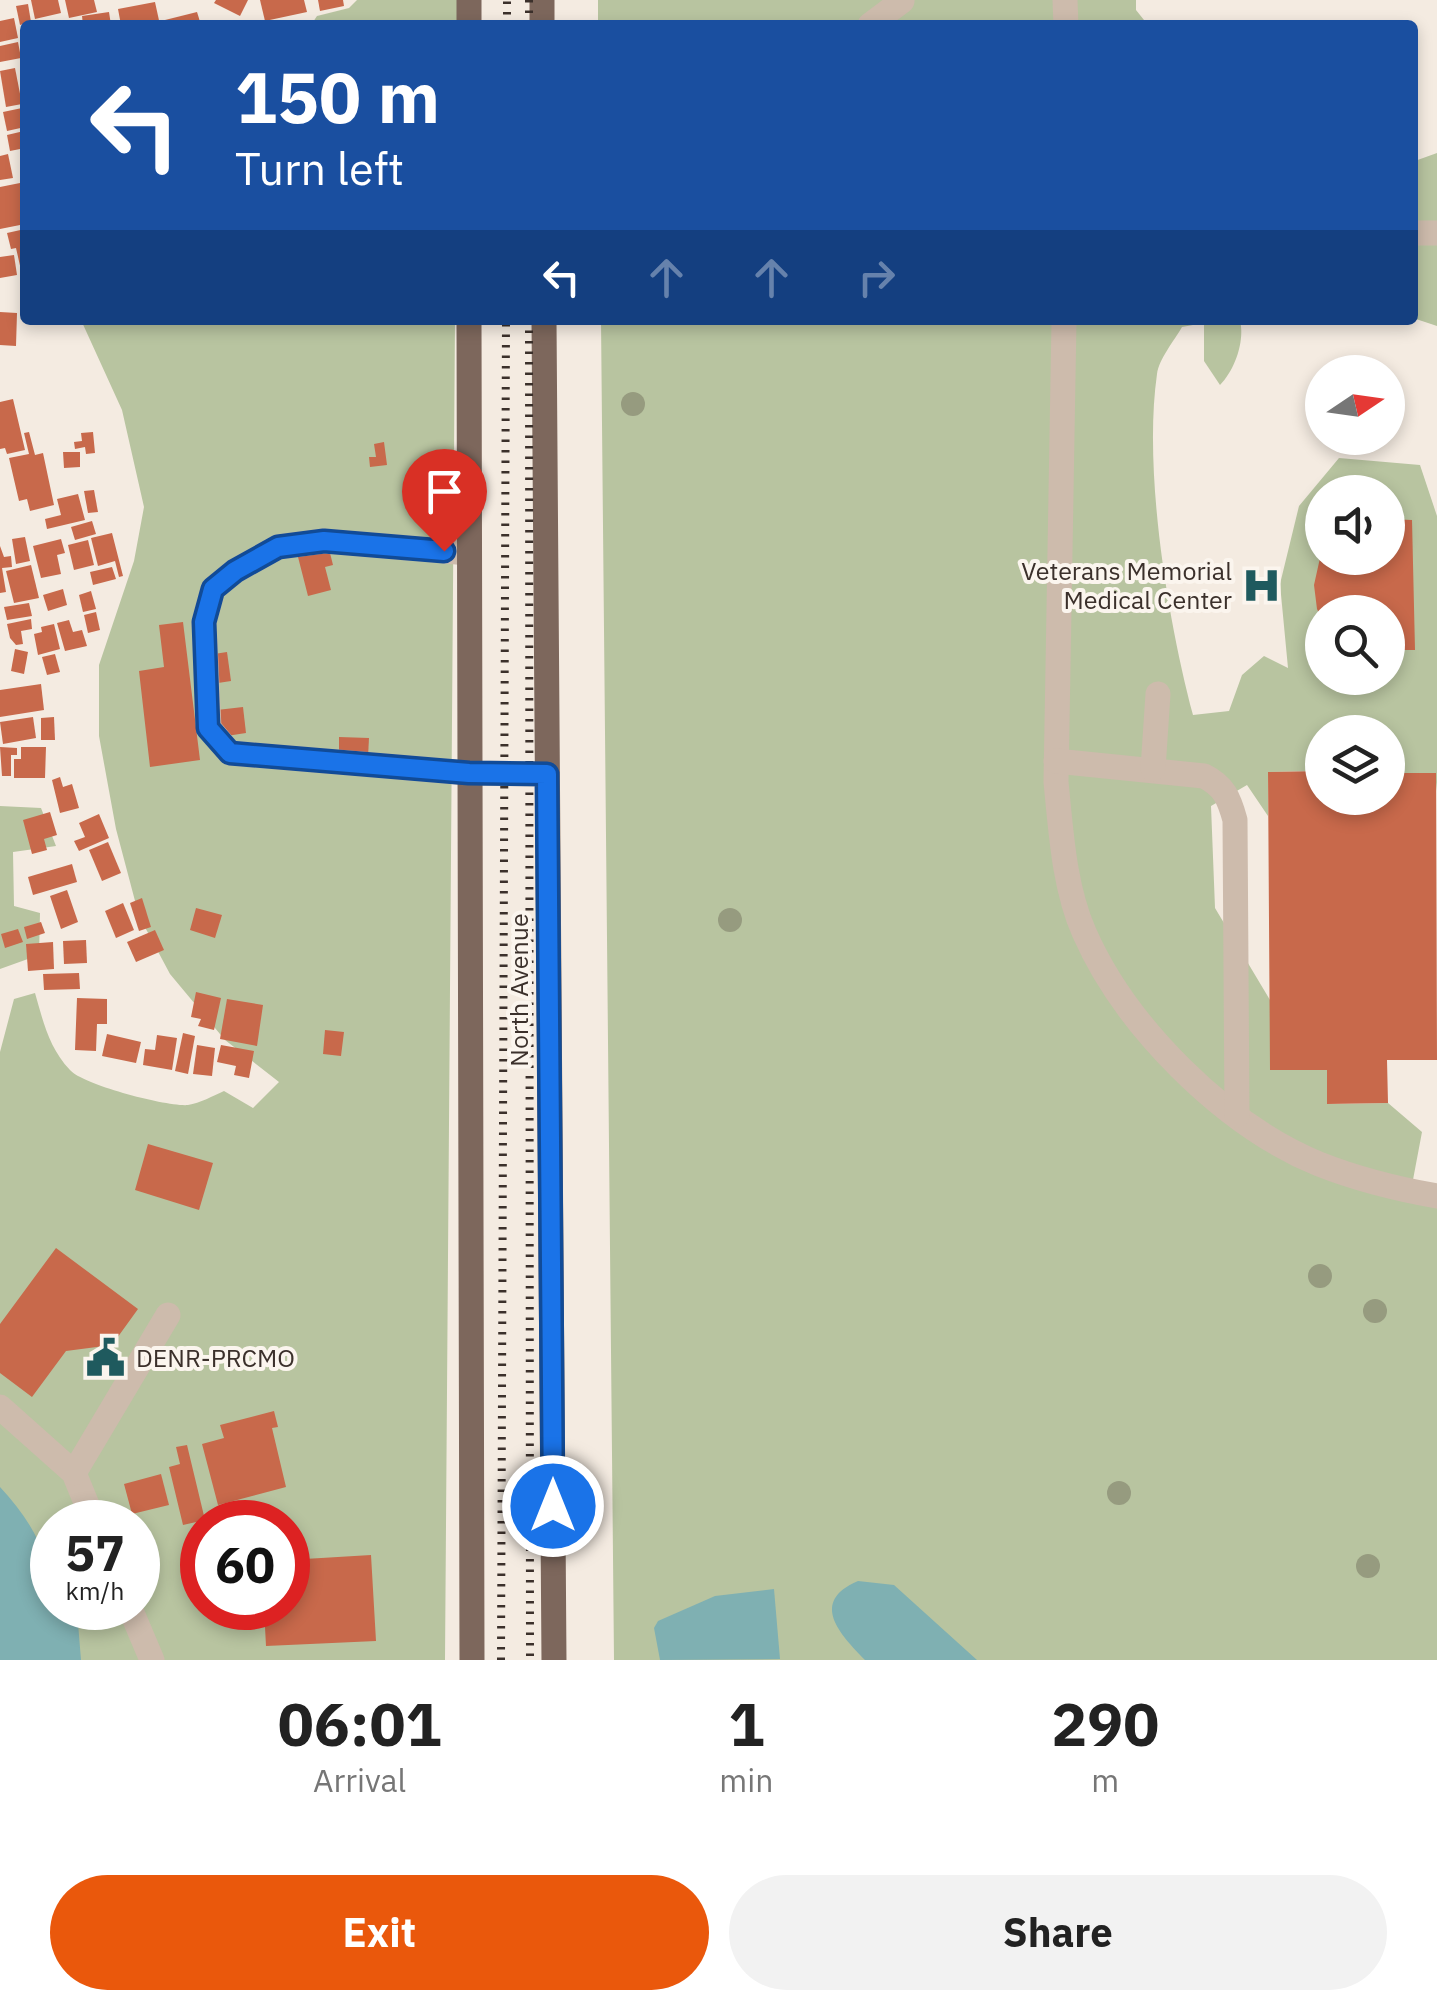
<!DOCTYPE html>
<style>
:root{--surface:#fff;--page:#f2f2f2;--text:#222;--muted:#767676;--accent:#ea580c}
body{margin:0;font-family:"IBM Plex Sans",sans-serif;background:var(--page);color:var(--text);height:100vh;display:flex;flex-direction:column;font-size:38px;white-space:nowrap}
*{box-sizing:border-box;margin:0}
p{font-size:32px;color:var(--muted)}
.icon{flex:none;width:55px;height:55px;fill:none;stroke:currentColor;stroke-width:2;stroke-linecap:round;stroke-linejoin:round}
.map{position:relative;height:1660px;overflow:hidden}
.details{display:flex;flex-direction:column;background:var(--surface);flex:1}
.details>*{flex:none}
.banner{position:absolute;left:20px;top:20px;width:1398px;height:305px;border-radius:10px;box-shadow:0 5px 15px #0003;background:#1a4fa0;color:#fff;overflow:hidden}
.needle{width:65px;rotate:77deg}
.buttons{position:absolute;left:1305px;top:355px;display:grid;gap:20px}
.buttons a{display:grid;place-items:center;width:100px;height:100px;border-radius:50%;background:var(--surface);box-shadow:0 5px 15px #0003;font-size:50px}
.speed{position:absolute;left:30px;top:1500px;display:flex;gap:20px;font-size:50px;font-weight:700;text-align:center}
.speed>*{display:grid;place-content:center;width:130px;height:130px;border-radius:50%;background:var(--surface);box-shadow:0 5px 15px #0003;line-height:1}
.speed small{font-size:25px;font-weight:400}
.speed .limit{border:15px solid #d22;background:#fff;color:#111}
.pin{position:absolute;display:grid;place-items:center;width:85px;height:85px;color:#fff;margin:-102px -42px;border-radius:50% 50% 50% 0;rotate:-45deg;box-shadow:0 0 10px #0007}
.pin .icon{rotate:45deg}
.me{position:absolute;width:110px;margin:-55px;rotate:0deg;stroke-linejoin:round;filter:drop-shadow(0 0 8px #0008)}
.turn{display:flex;align-items:center;gap:35px;height:210px;padding:0 50px;font-size:45px}
.turn .icon{width:130px;height:130px;stroke-width:2.5}
.turn b{display:block;font-size:70px;line-height:85px}
.lanes{display:flex;align-items:center;height:95px;padding:0 50px;background:#0003;justify-content:center;gap:50px;direction:ltr}
.lanes .off{opacity:.35}
.eta{display:flex;justify-content:space-evenly;align-items:center;height:170px;text-align:center}
.eta b{font-size:60px;font-weight:700;line-height:70px}
.cta{display:flex;gap:20px;margin-top:auto;padding:20px 50px}
.cta a{flex:1;height:115px;border-radius:60px;background:var(--accent);color:#fff;font-size:40px;font-weight:700;line-height:115px;text-align:center}
.cta a+a{background:var(--page);color:var(--text)}
.map>svg:first-child{display:block}
.green{fill:#b8c4a0;fill-rule:evenodd}
.water{fill:#7fb0b2}
.building{fill:#c8694b}
.lines{fill:none;stroke-linecap:round;stroke-linejoin:round}
.minor{stroke:#cdbbac;stroke-width:25}
.major{stroke:#7d675c;stroke-width:25}
.rail{stroke:#3b302b;stroke-width:8;stroke-dasharray:2.5 8;stroke-linecap:butt}
.tree{fill:#969b7f}
.route-casing{stroke:#114b97;stroke-width:25}
.route{stroke:#1a73e8;stroke-width:18}
.labels{text-anchor:middle;stroke-width:8;stroke-linejoin:round;paint-order:stroke}
.poi-label{font-size:25px;fill:#3b302b;stroke:#fbf5ee;text-anchor:end}
.street-label{font-size:25px;fill:#3b302b;stroke:#fbf5ee}
</style>
<div class="map">
<svg width="1437" height="1660" viewBox="0 0 1437 1660">
<rect width="100%" height="100%" fill="#f4ebe1"/>
<g class="green">
<path d="M 357,0 L 457,0 L 457,25 L 311,25 L 317,16 L 349,8 Z"/>
<path d="M 598,0 L 1136,0 L 1136,10 L 1148,25 L 598,25 Z"/>
<path d="M 1437,153 L 1437,326 L 1413,318 L 1412,162 Z"/>
<path d="M 81,320 L 455,320 L 445,1660 L 0,1660 L 0,1052 L 14,999 L 35,993 C 43,1021 49,1048 70,1070 C 83,1085 168,1107 188,1105 C 200,1103 213,1096 224,1091 L 253,1108 L 279,1082 L 225,1040 L 170,974 L 139,916 L 116,829 L 99,736 L 99,665 L 134,561 L 144,507 L 122,410 ZM 52,1522 L 138,1522 L 138,1608 L 52,1608 ZM 202,1522 L 288,1522 L 288,1608 L 202,1608 Z"/>
<path d="M 601,320 L 1240,320 C 1245,341 1235,370 1220,385 L 1204,361 L 1204,323 L 1182,327 C 1174,341 1159,359 1157,374 C 1143,471 1168,621 1193,715 L 1229,711 L 1242,675 L 1264,656 L 1288,668 L 1280,584 L 1299,506 L 1339,458 L 1420,465 L 1437,516 L 1437,791 L 1435,773 L 1388,773 L 1388,732 L 1323,732 L 1322,771 L 1268,772 L 1268,816 L 1247,785 L 1211,806 L 1215,908 L 1270,1000 L 1271,1070 L 1327,1070 L 1327,1104 L 1388,1103 L 1422,1132 L 1412,1185 L 1437,1190 L 1437,1660 L 614,1660 ZM 1322,492 L 1388,492 L 1388,558 L 1322,558 ZM 1322,612 L 1388,612 L 1388,678 L 1322,678 Z"/>
<path d="M 0,806 L 41,808 L 56,846 L 13,852 L 14,906 L 40,913 L 39,955 L 0,969 Z"/>
</g>
<g class="water">
<path d="M 0,1487 C 34,1524 52,1557 52,1608 L 70,1608 L 78,1623 L 81,1660 L 0,1660 Z"/>
<path d="M 858,1581 L 894,1585 L 977,1660 L 865,1660 C 840,1634 809,1602 858,1581 Z"/>
<path d="M 774,1589 L 780,1659 L 660,1660 L 654,1628 L 658,1621 L 715,1596 Z"/>
</g>
<g class="building">
<path d="M 31,0 L 58,0 L 61,13 L 35,19 Z"/>
<path d="M 65,0 L 94,0 L 97,12 L 69,18 Z"/>
<path d="M 216,0 L 248,0 L 240,16 L 214,3 Z"/>
<path d="M 260,0 L 304,0 L 307,12 L 265,21 Z"/>
<path d="M 318,0 L 343,0 L 344,6 L 320,11 Z"/>
<path d="M 155,2 L 160,25 L 121,25 L 118,9 Z"/>
<path d="M 28,4 L 31,22 L 20,25 L 16,6 Z"/>
<path d="M 109,12 L 111,25 L 83,25 L 82,16 Z"/>
<path d="M 197,12 L 201,25 L 167,25 L 165,20 Z"/>
<path d="M 14,18 L 18,38 L 0,42 L 0,21 Z"/>
<path d="M 18,42 L 21,58 L 0,62 L 0,46 Z"/>
<path d="M 15,68 L 22,104 L 6,107 L 0,71 Z"/>
<path d="M 22,108 L 25,127 L 7,131 L 3,112 Z"/>
<path d="M 24,131 L 25,148 L 10,151 L 7,135 Z"/>
<path d="M 8,154 L 13,178 L 0,180 L 0,156 Z"/>
<path d="M 25,182 L 25,224 L 0,229 L 0,187 Z"/>
<path d="M 25,229 L 25,269 L 21,270 L 16,248 L 11,249 L 7,233 Z"/>
<path d="M 14,255 L 17,275 L 0,278 L 0,257 Z"/>
<path d="M 0,312 L 17,313 L 16,346 L 0,345 Z"/>
<path d="M 13,399 L 25,450 L 7,454 L 5,448 L 0,449 L 0,402 Z"/>
<path d="M 29,432 L 35,455 L 43,453 L 54,505 L 30,511 L 27,499 L 19,501 L 9,458 L 29,454 L 24,433 Z"/>
<path d="M 93,432 L 95,453 L 86,454 L 85,447 L 75,449 L 74,442 L 82,441 L 81,433 Z"/>
<path d="M 384,442 L 387,465 L 370,467 L 369,457 L 376,457 L 374,444 Z"/>
<path d="M 63,452 L 80,452 L 80,467 L 64,468 Z"/>
<path d="M 94,490 L 98,512 L 88,513 L 84,491 Z"/>
<path d="M 78,494 L 85,520 L 47,529 L 45,519 L 61,515 L 57,499 Z"/>
<path d="M 1388,519 L 1412,520 L 1415,650 L 1388,650 L 1388,612 L 1322,612 L 1322,619 L 1317,609 L 1314,585 L 1320,558 L 1388,558 Z"/>
<path d="M 92,521 L 96,534 L 75,540 L 71,527 Z"/>
<path d="M 112,533 L 123,576 L 119,577 L 115,561 L 98,566 L 91,538 Z"/>
<path d="M 25,537 L 30,561 L 16,564 L 12,539 Z"/>
<path d="M 61,539 L 65,553 L 57,555 L 61,574 L 41,578 L 33,546 Z"/>
<path d="M 88,540 L 94,565 L 74,570 L 68,545 Z"/>
<path d="M 0,546 L 4,557 L 11,556 L 12,567 L 2,568 L 6,592 L 0,593 Z"/>
<path d="M 329,549 L 333,565 L 325,567 L 331,590 L 308,596 L 298,557 Z"/>
<path d="M 31,565 L 39,598 L 14,603 L 6,571 Z"/>
<path d="M 112,567 L 116,579 L 93,585 L 90,572 Z"/>
<path d="M 63,589 L 67,605 L 48,611 L 43,595 Z"/>
<path d="M 91,591 L 96,609 L 83,612 L 79,595 Z"/>
<path d="M 29,603 L 32,616 L 7,620 L 4,607 Z"/>
<path d="M 96,612 L 100,630 L 88,633 L 84,615 Z"/>
<path d="M 31,619 L 32,629 L 21,631 L 23,644 L 16,645 L 10,638 L 7,624 Z"/>
<path d="M 69,620 L 73,632 L 82,630 L 87,646 L 65,651 L 57,623 Z"/>
<path d="M 183,622 L 200,760 L 150,767 L 139,671 L 164,667 L 159,625 Z"/>
<path d="M 54,624 L 60,649 L 38,655 L 34,634 L 42,632 L 41,627 Z"/>
<path d="M 15,649 L 28,652 L 24,674 L 11,671 Z"/>
<path d="M 227,652 L 231,681 L 218,683 L 214,654 Z"/>
<path d="M 55,654 L 60,672 L 47,675 L 42,657 Z"/>
<path d="M 41,684 L 44,710 L 0,717 L 0,690 Z"/>
<path d="M 243,707 L 246,733 L 220,737 L 217,710 Z"/>
<path d="M 33,717 L 36,738 L 3,744 L 0,722 Z"/>
<path d="M 54,717 L 55,740 L 41,740 L 41,718 Z"/>
<path d="M 339,737 L 369,738 L 368,757 L 339,756 Z"/>
<path d="M 0,747 L 17,748 L 17,755 L 11,755 L 11,776 L 2,776 Z"/>
<path d="M 21,747 L 46,747 L 45,778 L 14,778 L 14,759 L 21,759 Z"/>
<path d="M 1322,771 L 1322,798 L 1388,798 L 1388,773 L 1436,773 L 1437,1060 L 1387,1060 L 1388,1103 L 1327,1104 L 1327,1070 L 1270,1070 L 1268,772 Z"/>
<path d="M 60,777 L 63,787 L 72,784 L 79,808 L 60,813 L 52,780 Z"/>
<path d="M 50,812 L 57,835 L 44,839 L 47,850 L 32,854 L 23,820 Z"/>
<path d="M 99,814 L 109,838 L 79,851 L 74,841 L 85,837 L 79,823 Z"/>
<path d="M 108,842 L 121,873 L 102,881 L 89,850 Z"/>
<path d="M 72,864 L 77,882 L 33,895 L 28,877 Z"/>
<path d="M 67,890 L 78,922 L 61,929 L 50,896 Z"/>
<path d="M 142,898 L 151,927 L 139,931 L 130,903 Z"/>
<path d="M 123,903 L 134,930 L 116,938 L 105,911 Z"/>
<path d="M 196,908 L 222,915 L 215,938 L 190,930 Z"/>
<path d="M 41,922 L 45,933 L 27,939 L 24,927 Z"/>
<path d="M 18,929 L 23,942 L 5,948 L 1,934 Z"/>
<path d="M 155,930 L 164,950 L 136,962 L 127,942 Z"/>
<path d="M 86,940 L 87,963 L 64,964 L 63,941 Z"/>
<path d="M 53,942 L 54,969 L 28,971 L 26,944 Z"/>
<path d="M 79,973 L 80,989 L 44,990 L 43,974 Z"/>
<path d="M 196,992 L 221,998 L 214,1030 L 198,1026 L 201,1019 L 191,1017 Z"/>
<path d="M 77,998 L 107,999 L 107,1024 L 97,1024 L 96,1051 L 75,1050 Z"/>
<path d="M 227,999 L 263,1005 L 257,1046 L 220,1039 Z"/>
<path d="M 325,1030 L 344,1032 L 341,1056 L 323,1054 Z"/>
<path d="M 183,1033 L 195,1036 L 188,1074 L 175,1071 Z"/>
<path d="M 107,1034 L 141,1042 L 136,1063 L 102,1056 Z"/>
<path d="M 157,1035 L 177,1038 L 172,1070 L 143,1065 L 145,1049 L 155,1050 Z"/>
<path d="M 197,1045 L 215,1048 L 212,1076 L 193,1074 Z"/>
<path d="M 221,1045 L 254,1051 L 249,1078 L 234,1075 L 236,1066 L 217,1062 Z"/>
<path d="M 148,1144 L 213,1163 L 199,1210 L 135,1190 Z"/>
<path d="M 56,1248 L 138,1309 L 112,1345 L 66,1351 L 32,1397 L 0,1373 L 0,1324 Z"/>
<path d="M 274,1411 L 278,1427 L 272,1428 L 286,1487 L 218,1505 L 202,1444 L 224,1438 L 220,1425 Z"/>
<path d="M 187,1445 L 205,1520 L 183,1525 L 169,1467 L 180,1464 L 176,1447 Z"/>
<path d="M 161,1474 L 169,1505 L 132,1514 L 124,1484 Z"/>
<path d="M 371,1555 L 376,1641 L 266,1646 L 264,1608 L 288,1608 L 288,1560 Z"/>
</g>
<g class="lines">
<g class="minor">
<path d="M 1065,0 L 1066,25"/>
<path d="M 870,25 L 902,1"/>
<path d="M 1412,233 L 1437,233"/>
<path d="M 1064,320 L 1056,782 C 1061,831 1064,887 1084,932 C 1125,1026 1224,1125 1319,1164 C 1357,1179 1397,1189 1437,1196"/>
<path d="M 469,553 L 323,541 L 278,547 L 235,571 L 213,589 L 204,622 L 209,728 L 230,753 L 469,773 L 547,774"/>
<path d="M 1056,761 L 1204,776 C 1224,786 1229,798 1235,820 L 1237,1115"/>
<path d="M 1153,769 L 1158,694"/>
<path d="M 0,1407 L 74,1473 L 94,1522"/>
<path d="M 74,1473 L 168,1315"/>
<path d="M 130,1608 L 152,1660"/>
</g>
<g class="major">
<path d="M 542,0 L 542,25"/>
<path d="M 469,25 L 469,0"/>
<path d="M 469,320 L 472,1660"/>
<path d="M 544,320 L 554,1660"/>
</g>
<g class="rail">
<path d="M 529,0 L 529,25"/>
<path d="M 507,25 L 507,0"/>
<path d="M 529,320 L 530,1660"/>
<path d="M 501,1660 L 506,320"/>
</g>
</g>
<g class="tree">
<circle cx="633" cy="404" r="12"/>
<circle cx="730" cy="920" r="12"/>
<circle cx="1320" cy="1276" r="12"/>
<circle cx="1375" cy="1311" r="12"/>
<circle cx="1119" cy="1493" r="12"/>
<circle cx="1368" cy="1566" r="12"/>
</g>
<g class="lines">
<defs>
<path id="route" d="M 444,551 L 324,541 L 278,547 L 235,571 L 213,589 L 204,622 L 208,728 L 230,753 L 469,773 L 547,774 L 553,1506"/>
</defs>
<use href="#route" class="route-casing"/>
<use href="#route" class="route"/>
</g>
<defs>
<symbol id="hospital-bare" viewBox="-9 -9 18 18"><path d="M-5-5h3v3.5h4V-5h3V5h-3V1.5h-4V5h-3Z" fill="#1f5a5e" stroke="#fbf5ee" stroke-width="2.5" paint-order="stroke"/></symbol>
<symbol id="civic-bare" viewBox="-9 -9 18 18"><path d="M-.6-6.5H3V-4.5H.6V-3L4-1V1h2V6H-6V1h2V-1L-.6-3ZM-1.2 2.5V6h2.4V2.5Z" fill="#1f5a5e" stroke="#fbf5ee" stroke-width="2.5" paint-order="stroke"/></symbol>
</defs>
<g fill-rule="evenodd">
<use href="#hospital-bare" x="1234" y="558" width="55" height="55"/>
<use href="#civic-bare" x="78" y="1330" width="55" height="55"/>
</g>
<g class="labels">
<g class="poi-label">
<text x="1232" y="580">Veterans Memorial<tspan x="1232" dy="29">Medical Center</tspan></text>
<text x="136" y="1367" text-anchor="start">DENR-PRCMO</text>
</g>
<g class="street-label">
<text transform="translate(519 990) rotate(-90)" y="9">North Avenue</text>
</g>
</g>
</svg>
<div class="buttons">
<a><svg class="needle" viewBox="-14 -14 28 28"><path d="M0-13l5 13h-10z" fill="#e53935"/><path d="M0 13l5-13h-10z" fill="#767676"/></svg></a>
<a><svg class="icon" aria-label="sound" viewBox="0 0 24 24"><path d="M4 9h4l5-4v14l-5-4H4zM17 9q2 3 0 6"/></svg></a>
<a><svg class="icon" aria-label="search" viewBox="0 0 24 24"><circle cx="10" cy="10" r="6"/><path d="M15 15l6 6"/></svg></a>
<a><svg class="icon" aria-label="layers" viewBox="0 0 24 24"><path d="M12 4l9 5-9 5-9-5zM3 14l9 5 9-5"/></svg></a>
</div>
<div class="speed"><div>57<small>km/h</small></div><div class="limit">60</div></div>
<div class="pin" style="left:444px;top:551px;background:#d93025"><svg class="icon" aria-label="arrive" viewBox="0 0 24 24"><path d="M6 21V4h12l-3 4 3 4H6"/></svg></div>
<svg class="me" style="left:553px;top:1506px" viewBox="-20 -20 40 40"><circle r="17" fill="#1a73e8" stroke="#fff" stroke-width="3"/><path d="M0-11L8 9 0 5-8 9z" fill="#fff"/></svg>
<div class="banner">
<div class="turn"><svg class="icon" aria-label="left" viewBox="0 0 24 24"><path d="M17 20v-9H6M10 6l-5 5 5 5"/></svg><div><b>150 m</b>Turn left</div></div>
<div class="lanes"><svg class="icon" aria-label="left" viewBox="0 0 24 24"><path d="M17 20v-9H6M10 6l-5 5 5 5"/></svg><svg class="icon off" aria-label="ahead" viewBox="0 0 24 24"><path d="M12 20V5M6 11l6-6 6 6"/></svg><svg class="icon off" aria-label="ahead" viewBox="0 0 24 24"><path d="M12 20V5M6 11l6-6 6 6"/></svg><svg class="icon off" aria-label="right" viewBox="0 0 24 24"><path d="M7 20v-9h11M14 6l5 5-5 5"/></svg></div>
</div>
</div>
<section class="details">
<div class="eta">
<div><b>06:01</b><p>Arrival</p></div>
<div><b>1</b><p>min</p></div>
<div><b>290</b><p>m</p></div>
</div>
<div class="cta"><a>Exit</a><a>Share</a></div>
</section>
